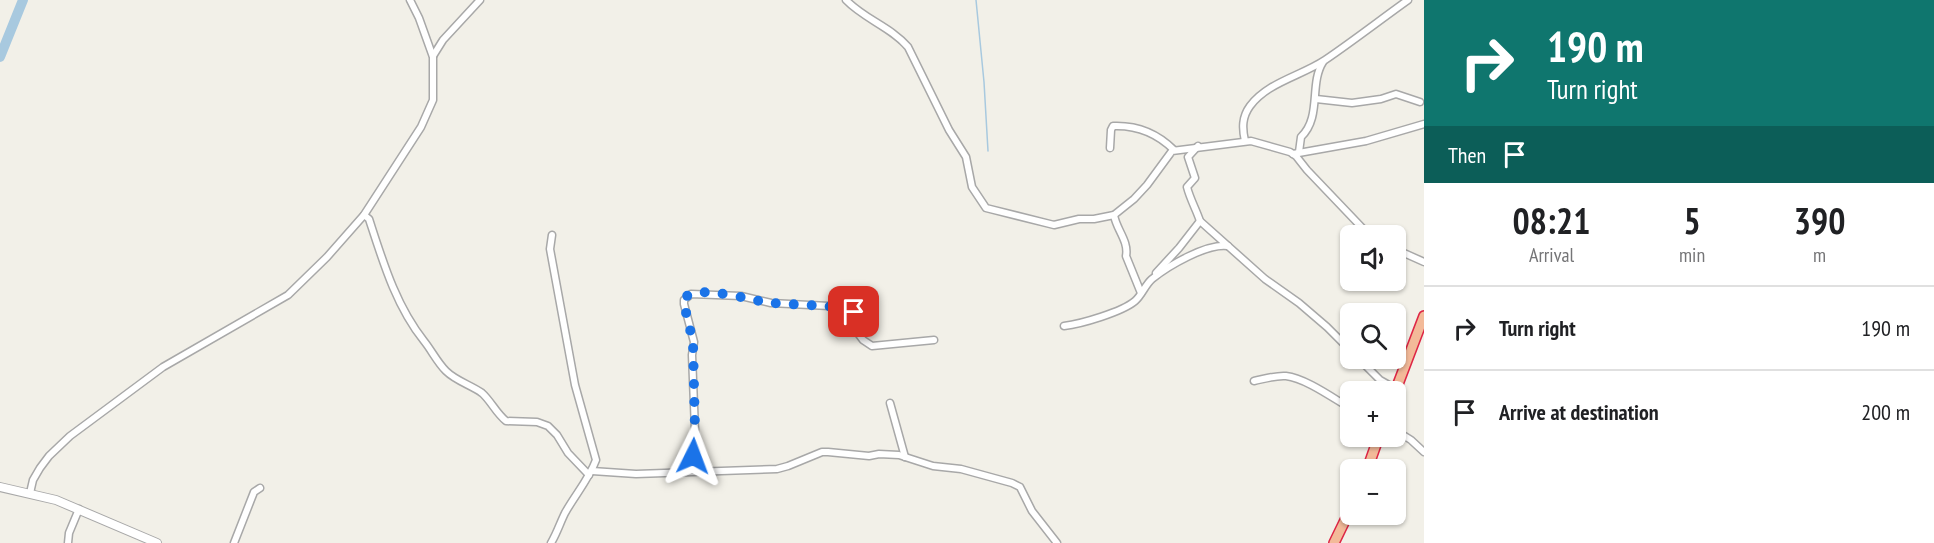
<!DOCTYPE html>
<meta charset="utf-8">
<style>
:root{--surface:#fff;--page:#f6f6f6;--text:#202124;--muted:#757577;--line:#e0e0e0}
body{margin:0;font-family:"PT Sans Narrow",sans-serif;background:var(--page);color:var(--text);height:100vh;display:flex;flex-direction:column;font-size:22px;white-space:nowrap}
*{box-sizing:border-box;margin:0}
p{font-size:20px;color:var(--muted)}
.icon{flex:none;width:33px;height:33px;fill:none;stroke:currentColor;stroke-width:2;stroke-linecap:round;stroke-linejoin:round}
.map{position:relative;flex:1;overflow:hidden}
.drawer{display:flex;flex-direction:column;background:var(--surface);width:510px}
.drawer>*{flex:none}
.top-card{background:#0f766e;color:#fff;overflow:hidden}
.buttons{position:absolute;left:1340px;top:225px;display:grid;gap:12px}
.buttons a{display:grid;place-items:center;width:66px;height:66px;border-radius:9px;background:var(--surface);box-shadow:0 2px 4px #0004;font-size:30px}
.pin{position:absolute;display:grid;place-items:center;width:51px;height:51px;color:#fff;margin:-26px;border-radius:12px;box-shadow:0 3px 9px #0006}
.me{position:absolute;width:66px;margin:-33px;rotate:3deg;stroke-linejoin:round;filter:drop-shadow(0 0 4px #0008)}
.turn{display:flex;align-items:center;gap:21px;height:126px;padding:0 24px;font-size:27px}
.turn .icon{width:78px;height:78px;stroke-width:2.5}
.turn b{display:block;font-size:42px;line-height:51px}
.then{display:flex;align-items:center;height:57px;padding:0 24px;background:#0003;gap:12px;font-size:22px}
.eta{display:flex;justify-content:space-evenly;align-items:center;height:102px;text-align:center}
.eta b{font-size:36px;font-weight:700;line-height:42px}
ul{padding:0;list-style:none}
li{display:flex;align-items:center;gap:18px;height:84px;padding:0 24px;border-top:2px solid var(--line)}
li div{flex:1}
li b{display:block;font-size:22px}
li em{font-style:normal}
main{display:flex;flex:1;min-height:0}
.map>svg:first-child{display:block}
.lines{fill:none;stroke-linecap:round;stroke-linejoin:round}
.stream{stroke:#a8c9df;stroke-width:1.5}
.river{stroke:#a8c9df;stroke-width:10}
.minor-casing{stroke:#a8a8a8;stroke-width:9}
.tertiary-casing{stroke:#a8a8a8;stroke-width:10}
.trunk-casing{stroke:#de2645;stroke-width:12}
.minor{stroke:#fff;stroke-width:6}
.tertiary{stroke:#fff;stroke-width:8}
.trunk{stroke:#f3ba99;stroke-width:9}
.route{stroke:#1a73e8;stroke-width:10;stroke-dasharray:0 18}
</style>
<main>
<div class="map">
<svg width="1424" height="543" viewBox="0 0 1424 543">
<rect width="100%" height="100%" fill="#f2f0e8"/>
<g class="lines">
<path class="stream" d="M 976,0 L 984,82 L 988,151"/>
<path class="river" d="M 0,57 L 23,0"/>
<defs>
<g id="minor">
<path d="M 846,0 C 864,19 891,27 908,47 L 949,130 L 966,157 L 972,187 L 986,208 L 1054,225 L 1079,219 L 1094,219 L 1114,215 L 1134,199 L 1147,185 L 1172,151 L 1251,141 L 1290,152 L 1296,156 L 1307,170 L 1370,236"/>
<path d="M 433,56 L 443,40 L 480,0"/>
<path d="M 1316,99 L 1352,103 L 1381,99 L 1396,94 L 1420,102"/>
<path d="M 1245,141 C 1242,128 1242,117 1250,106 C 1268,82 1301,76 1325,60 C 1353,41 1380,20 1408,0"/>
<path d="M 1198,146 L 1188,157 L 1195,178 L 1187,187 C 1190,199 1196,209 1200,221 L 1265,279 L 1299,303 L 1327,327 L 1350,350"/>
<path d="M 1110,148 L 1111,130 L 1113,126 C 1137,125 1157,133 1174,150"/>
<path d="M 1299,152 L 1301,137 C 1322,117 1309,84 1323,62"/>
<path d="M 1293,154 L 1366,141 L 1424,124"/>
<path d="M 364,215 L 369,219 C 383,262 396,306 424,341 C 432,351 437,362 446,371 C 456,381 471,385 482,393 C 491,401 496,413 506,421 L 537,422 L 548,426 L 557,435 L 568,453 L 589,475"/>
<path d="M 1114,215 C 1116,229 1129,241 1126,256 L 1141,293"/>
<path d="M 1395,249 L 1424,262"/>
<path d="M 1156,273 L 1179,248 L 1200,221"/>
<path d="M 1064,326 C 1081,324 1122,312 1135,301 C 1142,295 1145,285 1152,279 C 1168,266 1207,243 1228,246"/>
<path d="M 1358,358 L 1380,380 L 1396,389"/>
<path d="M 1254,381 C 1264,379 1276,375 1286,376 C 1305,378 1333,398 1350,408"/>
<path d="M 890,403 L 905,457"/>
<path d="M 1395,430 L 1411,440 L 1424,452"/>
<path d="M 592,471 L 636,474 L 777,469 L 788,466 L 822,452 L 828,452 L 869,456 L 879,454 L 899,455 L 933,466 L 961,469 L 1012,483 L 1020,487 L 1032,511 L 1057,543"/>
<path d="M 692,471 L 695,430 L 692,355 L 694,342 L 684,304 L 684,300 L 691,294 L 741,296 L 771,303 L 829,306 L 852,309 L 854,312 L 857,332 L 863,340 L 872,346 L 934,340"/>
<path d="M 30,493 L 33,480 L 40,468 L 49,456 L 70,436 L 163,367 L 288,295 L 327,257 L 364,215 L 421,127 L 433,100 L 433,57 L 419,18 L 410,0"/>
<path d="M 68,543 L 69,533 L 79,509"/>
<path d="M 234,543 L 254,492 L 260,488"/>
<path d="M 551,543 C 557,533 560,523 565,513 C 575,495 589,479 596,460 L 575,385 L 550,249 L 552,235"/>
</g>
<path id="tertiary" d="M 0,487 L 56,500 L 157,543"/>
<g id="trunk">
<path d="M 1395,392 L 1424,316"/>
<path d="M 1367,470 L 1379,436"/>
<path d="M 1334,543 L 1350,510"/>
</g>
</defs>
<use href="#minor" class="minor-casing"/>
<use href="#tertiary" class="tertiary-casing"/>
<use href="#trunk" class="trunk-casing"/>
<use href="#minor" class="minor"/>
<use href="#tertiary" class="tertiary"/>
<use href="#trunk" class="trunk"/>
</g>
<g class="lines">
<path class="route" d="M 693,456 L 695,430 L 693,342 L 684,304 L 687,296 C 705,285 751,301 771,303 C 798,305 825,305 852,309 L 854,312"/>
</g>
</svg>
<div class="buttons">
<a><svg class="icon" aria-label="sound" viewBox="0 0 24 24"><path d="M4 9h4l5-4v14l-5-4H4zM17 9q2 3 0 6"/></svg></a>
<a><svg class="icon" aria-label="search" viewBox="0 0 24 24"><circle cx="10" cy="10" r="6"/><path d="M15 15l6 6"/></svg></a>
<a>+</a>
<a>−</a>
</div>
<div class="pin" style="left:854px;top:312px;background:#d93025"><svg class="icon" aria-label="arrive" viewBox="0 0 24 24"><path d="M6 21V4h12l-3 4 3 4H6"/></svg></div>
<svg class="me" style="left:693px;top:456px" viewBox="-20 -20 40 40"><path d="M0-17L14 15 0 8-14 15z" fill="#1a73e8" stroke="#fff" stroke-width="4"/></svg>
</div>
<section class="drawer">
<div class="top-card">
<div class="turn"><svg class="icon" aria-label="right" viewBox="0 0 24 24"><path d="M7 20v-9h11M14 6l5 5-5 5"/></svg><div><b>190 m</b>Turn right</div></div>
<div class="then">Then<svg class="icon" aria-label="arrive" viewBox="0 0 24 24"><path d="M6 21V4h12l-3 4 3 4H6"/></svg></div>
</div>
<div class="eta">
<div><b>08:21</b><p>Arrival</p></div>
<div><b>5</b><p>min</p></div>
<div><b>390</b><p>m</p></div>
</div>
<ul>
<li><svg class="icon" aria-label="right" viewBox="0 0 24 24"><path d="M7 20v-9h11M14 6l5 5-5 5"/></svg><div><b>Turn right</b></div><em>190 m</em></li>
<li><svg class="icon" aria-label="arrive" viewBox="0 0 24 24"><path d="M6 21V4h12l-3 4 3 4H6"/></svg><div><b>Arrive at destination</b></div><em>200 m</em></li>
</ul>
</section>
</main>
